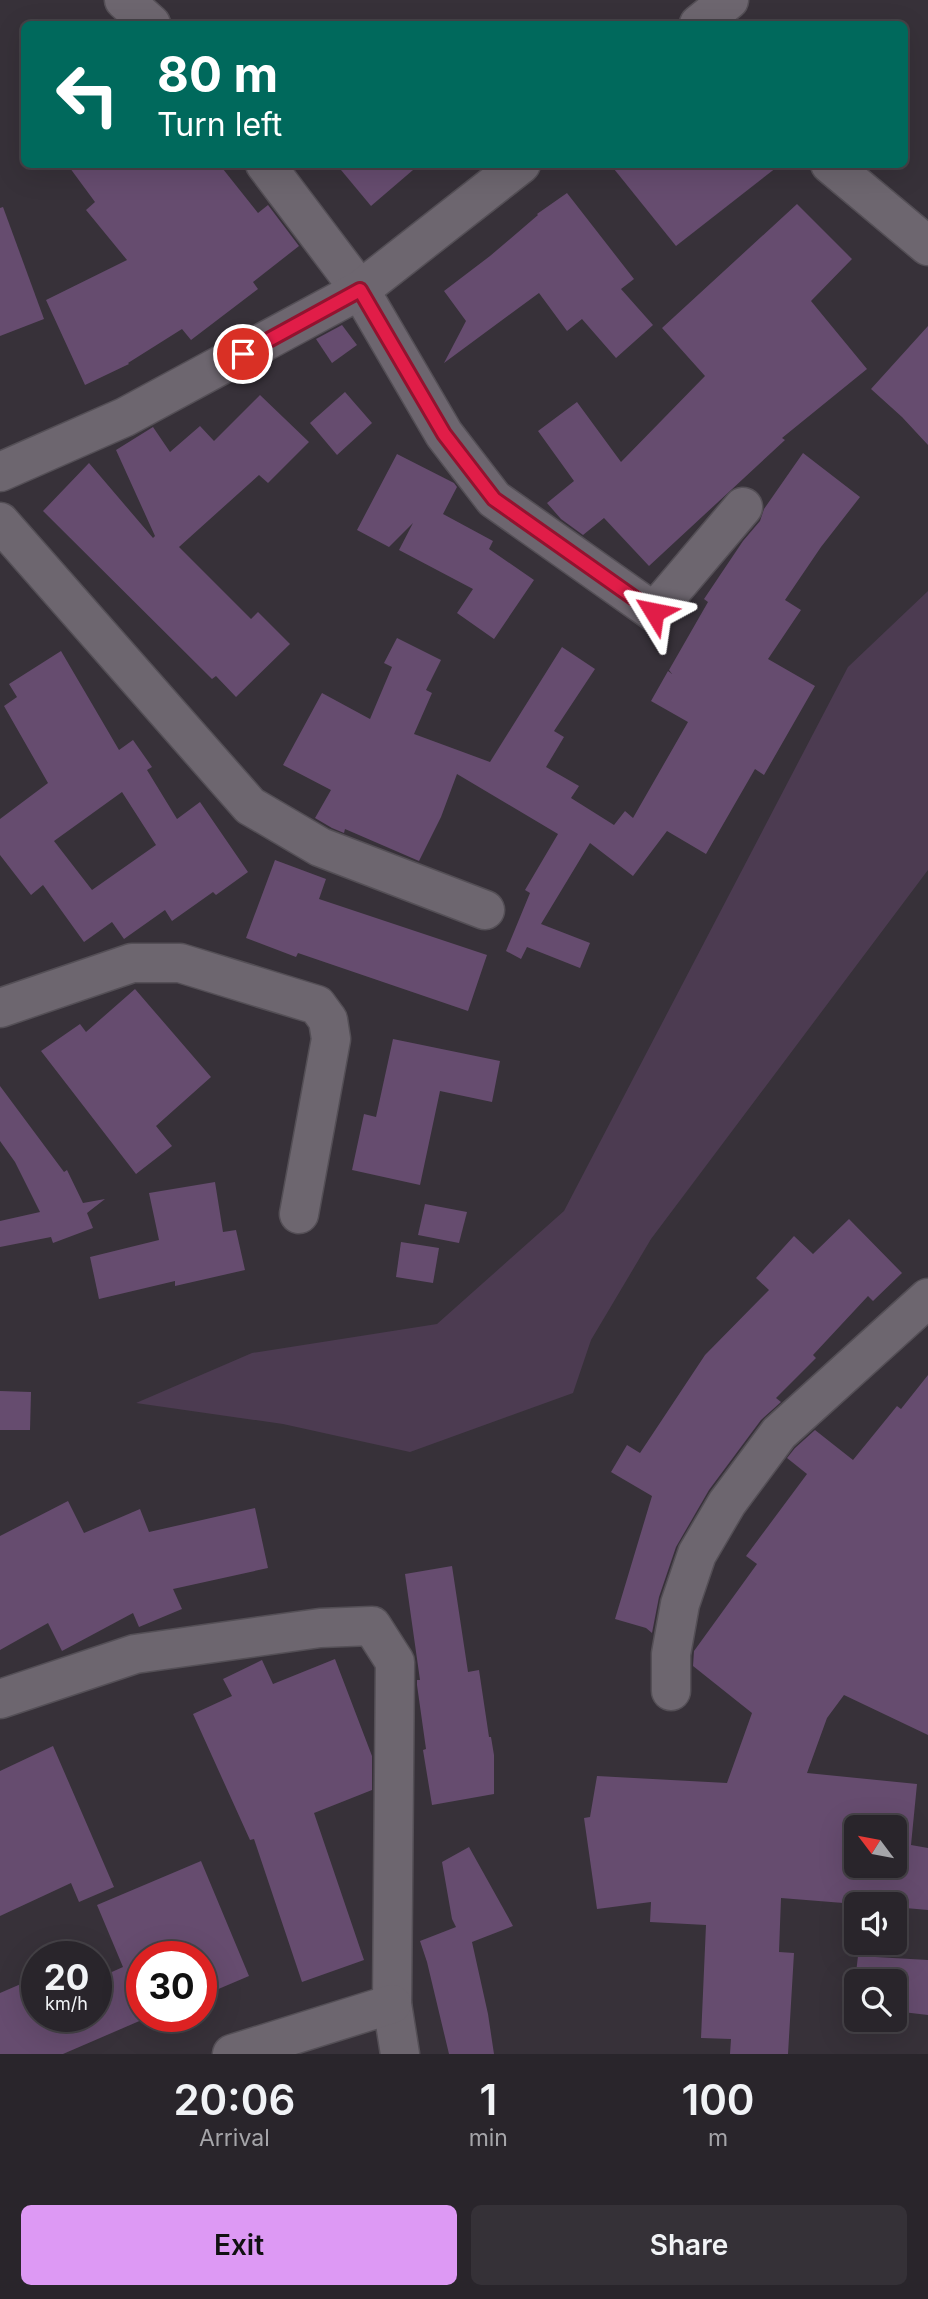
<!DOCTYPE html>
<style>
:root{--surface:#29252b;--page:#353137;--text:#f1f3f6;--muted:#a5a5a9;--line:#454247;--accent:#dd99f4}
body{margin:0;font-family:Inter,sans-serif;background:var(--page);color:var(--text);height:100vh;display:flex;flex-direction:column;font-size:26px;white-space:nowrap}
*{box-sizing:border-box;margin:0}
p{font-size:23px;color:var(--muted)}
.icon{flex:none;width:38px;height:38px;fill:none;stroke:currentColor;stroke-width:2;stroke-linecap:round;stroke-linejoin:round}
.map{position:relative;height:2054px;overflow:hidden}
.drawer{display:flex;flex-direction:column;background:var(--surface);flex:1}
.drawer>*{flex:none}
.guide{position:absolute;left:21px;top:21px;width:887px;height:147px;border-radius:10px;box-shadow:0 7px 28px #0002,0 0 0 2px var(--line);background:#00695c;color:#fff;overflow:hidden}
.needle{width:46px;rotate:302deg}
.controls{position:absolute;left:844px;top:1815px;display:grid;gap:14px}
.controls a{display:grid;place-items:center;width:63px;height:63px;border-radius:10px;background:var(--surface);box-shadow:0 7px 28px #0002,0 0 0 2px var(--line);font-size:35px}
.speed{position:absolute;left:21px;top:1941px;display:flex;gap:14px;font-size:35px;font-weight:700;text-align:center}
.speed>*{display:grid;place-content:center;width:91px;height:91px;border-radius:50%;background:var(--surface);box-shadow:0 7px 28px #0002,0 0 0 2px var(--line);line-height:1}
.speed small{font-size:18px;font-weight:400}
.speed .limit{border:10px solid #d22;background:#fff;color:#111}
.pin{position:absolute;display:grid;place-items:center;width:60px;height:60px;color:#fff;margin:-30px;border:4px solid #fff;border-radius:50%;box-shadow:0 2px 7px #0007}
.me{position:absolute;width:77px;margin:-38px;rotate:305deg;stroke-linejoin:round;filter:drop-shadow(0 0 5px #0008)}
.turn{display:flex;align-items:center;gap:24px;height:147px;padding:0 21px;font-size:32px}
.turn .icon{width:91px;height:91px;stroke-width:2.5}
.turn b{display:block;font-size:49px;line-height:60px}
.eta{display:flex;justify-content:space-evenly;align-items:center;height:119px;text-align:center}
.eta b{font-size:42px;font-weight:600;line-height:49px}
.primary-button{display:flex;gap:14px;margin-top:auto;padding:14px 21px}
.primary-button a{flex:1;height:80px;border-radius:10px;background:var(--accent);color:#111;font-size:28px;font-weight:600;line-height:80px;text-align:center}
.primary-button a+a{background:var(--page);color:var(--text)}
.map>svg:first-child{display:block}
.green{fill:#4c3b51}
.building{fill:#664c6f;fill-rule:evenodd}
.lines{fill:none;stroke-linecap:round;stroke-linejoin:round}
.minor-casing{stroke:#544f56;stroke-width:41}
.minor{stroke:#6d666f;stroke-width:38}
.route-casing{stroke:#92132f;stroke-width:18}
.route{stroke:#e11d48;stroke-width:12}
</style>
<div class="map">
<svg width="928" height="2054" viewBox="0 0 928 2054">
<rect width="100%" height="100%" fill="#373139"/>
<path class="green" d="M 928,591 L 928,870 L 651,1239 L 591,1340 L 573,1393 L 410,1452 L 283,1424 L 136,1403 L 252,1353 L 437,1324 L 564,1211 L 848,667 Z"/>
<g class="building">
<path d="M 67,164 L 219,164 L 258,213 L 268,205 L 299,246 L 253,282 L 258,289 L 191,340 L 182,329 L 128,363 L 129,364 L 85,385 L 46,300 L 127,260 L 86,210 L 95,202 Z"/>
<path d="M 336,164 L 420,164 L 371,206 Z"/>
<path d="M 610,164 L 781,164 L 676,246 Z"/>
<path d="M 567,193 L 634,279 L 621,289 L 653,325 L 616,358 L 582,319 L 567,331 L 539,293 L 444,363 L 466,321 L 444,291 L 490,256 L 538,215 L 537,214 Z"/>
<path d="M 797,204 L 852,259 L 811,301 L 867,369 L 782,438 L 785,440 L 649,566 L 604,518 L 583,535 L 561,519 L 547,503 L 574,481 L 538,431 L 577,402 L 621,462 L 705,376 L 662,328 Z"/>
<path d="M 3,207 L 44,319 L 0,336 L 0,208 Z"/>
<path d="M 342,325 L 357,345 L 332,363 L 316,339 Z"/>
<path d="M 928,326 L 928,445 L 902,417 L 871,389 Z"/>
<path d="M 345,392 L 372,423 L 337,455 L 310,423 Z"/>
<path d="M 260,395 L 309,442 L 268,483 L 259,475 L 179,547 L 251,619 L 258,612 L 290,644 L 236,697 L 216,676 L 212,679 L 43,511 L 89,463 L 153,538 L 155,536 L 116,450 L 153,427 L 170,452 L 200,426 L 214,441 Z"/>
<path d="M 803,453 L 860,497 L 821,547 L 785,600 L 801,610 L 768,659 L 815,686 L 764,775 L 755,769 L 706,854 L 667,831 L 633,876 L 590,843 L 541,924 L 590,943 L 580,968 L 527,947 L 521,959 L 506,951 L 530,893 L 525,890 L 558,834 L 457,774 L 441,817 L 419,861 L 345,829 L 344,833 L 332,828 L 315,818 L 331,790 L 283,765 L 322,693 L 370,719 L 392,667 L 384,663 L 397,638 L 441,660 L 426,690 L 432,693 L 414,734 L 490,762 L 562,647 L 595,669 L 554,731 L 564,737 L 546,767 L 579,786 L 571,798 L 614,825 L 625,811 L 633,818 L 688,722 L 651,701 L 668,671 L 672,674 L 669,670 L 708,602 L 704,599 L 743,541 L 760,521 L 764,509 Z"/>
<path d="M 397,454 L 454,483 L 457,487 L 443,514 L 493,541 L 489,549 L 534,580 L 494,639 L 457,613 L 473,589 L 399,550 L 413,523 L 389,547 L 357,530 Z"/>
<path d="M 61,651 L 119,750 L 133,740 L 152,767 L 147,770 L 177,819 L 200,802 L 248,872 L 216,895 L 213,892 L 172,921 L 165,910 L 124,939 L 112,922 L 84,942 L 43,885 L 31,895 L 0,855 L 0,819 L 48,783 L 4,706 L 17,697 L 9,684 ZM 122,792 L 156,845 L 92,890 L 54,841 Z"/>
<path d="M 275,860 L 326,879 L 319,899 L 487,955 L 468,1011 L 298,953 L 296,957 L 246,938 Z"/>
<path d="M 135,989 L 211,1077 L 156,1126 L 172,1146 L 136,1174 L 41,1051 L 80,1024 L 86,1032 Z"/>
<path d="M 393,1039 L 500,1061 L 492,1102 L 440,1091 L 420,1185 L 352,1170 L 364,1114 L 376,1117 Z"/>
<path d="M 0,1086 L 64,1172 L 67,1170 L 83,1203 L 105,1199 L 87,1213 L 93,1228 L 53,1243 L 51,1237 L 0,1247 L 0,1221 L 40,1212 L 15,1162 L 0,1141 Z"/>
<path d="M 215,1182 L 223,1232 L 236,1230 L 245,1270 L 175,1286 L 175,1281 L 99,1299 L 90,1257 L 159,1240 L 149,1193 Z"/>
<path d="M 425,1204 L 467,1212 L 459,1243 L 418,1235 Z"/>
<path d="M 849,1219 L 902,1273 L 873,1301 L 868,1296 L 813,1355 L 816,1358 L 776,1398 L 781,1402 L 761,1420 L 709,1490 L 676,1547 L 659,1597 L 652,1633 L 646,1628 L 615,1619 L 652,1496 L 611,1472 L 627,1445 L 640,1453 L 705,1355 L 769,1290 L 756,1278 L 794,1236 L 813,1254 Z"/>
<path d="M 401,1242 L 439,1248 L 433,1283 L 396,1277 Z"/>
<path d="M 928,1375 L 928,1735 L 844,1695 L 827,1718 L 807,1773 L 917,1784 L 911,1845 L 928,1848 L 928,1910 L 894,1907 L 894,1904 L 856,1904 L 781,1898 L 779,1952 L 794,1953 L 788,2054 L 730,2054 L 731,2039 L 701,2038 L 706,1925 L 650,1922 L 651,1902 L 597,1909 L 584,1818 L 590,1817 L 597,1776 L 727,1783 L 752,1713 L 693,1666 L 694,1651 L 757,1564 L 746,1556 L 807,1474 L 787,1458 L 795,1448 L 815,1430 L 853,1460 L 897,1406 L 901,1409 ZM 856,1827 L 894,1827 L 894,1866 L 856,1866 Z"/>
<path d="M 0,1391 L 31,1392 L 30,1430 L 0,1430 Z"/>
<path d="M 68,1501 L 84,1533 L 140,1509 L 149,1532 L 255,1508 L 268,1568 L 173,1589 L 182,1609 L 139,1627 L 133,1613 L 62,1651 L 48,1623 L 0,1650 L 0,1536 Z"/>
<path d="M 452,1566 L 468,1672 L 479,1670 L 489,1737 L 491,1737 L 494,1755 L 494,1794 L 432,1805 L 423,1750 L 426,1749 L 417,1685 L 417,1680 L 420,1680 L 405,1574 Z"/>
<path d="M 335,1659 L 372,1756 L 372,1790 L 314,1813 L 364,1960 L 302,1982 L 254,1839 L 250,1840 L 193,1714 L 232,1696 L 223,1679 L 262,1660 L 273,1684 Z"/>
<path d="M 53,1746 L 114,1887 L 79,1902 L 71,1883 L 0,1916 L 0,1771 Z"/>
<path d="M 469,1847 L 513,1926 L 472,1942 L 488,2014 L 494,2054 L 449,2054 L 427,1962 L 420,1941 L 456,1927 L 452,1919 L 442,1862 Z"/>
<path d="M 201,1861 L 249,1976 L 209,1993 L 201,1974 L 201,1956 L 142,1956 L 142,2016 L 151,2016 L 63,2054 L 0,2054 L 0,1993 L 37,1977 L 37,2016 L 96,2016 L 96,1979 L 123,1967 L 97,1905 Z"/>
<path d="M 858,1956 L 928,1960 L 928,2015 L 894,2011 L 894,1981 L 856,1981 L 856,2007 L 852,2007 Z"/>
</g>
<g class="lines">
<defs>
<g id="minor">
<path d="M 124,0 L 151,24"/>
<path d="M 699,24 L 729,0"/>
<path d="M 265,164 L 360,290 L 444,434 L 494,499 L 654,612 L 743,507"/>
<path d="M 830,164 L 928,246"/>
<path d="M 0,472 L 125,417 L 360,290 L 521,164"/>
<path d="M 0,522 L 250,806 L 320,847 L 485,910"/>
<path d="M 0,1008 L 132,963 L 180,963 L 317,1005 L 328,1020 L 331,1039 L 299,1214"/>
<path d="M 671,1691 L 671,1654 L 680,1604 L 697,1554 L 727,1503 L 779,1433 L 928,1298"/>
<path d="M 0,1699 L 135,1654 L 320,1628 L 372,1626 L 395,1662 L 392,2004 L 400,2054"/>
<path d="M 232,2054 L 392,2004"/>
</g>
</defs>
<use href="#minor" class="minor-casing"/>
<use href="#minor" class="minor"/>
</g>
<g class="lines">
<defs>
<path id="route" d="M 243,354 L 360,290 L 444,434 L 494,499 L 654,612"/>
</defs>
<use href="#route" class="route-casing"/>
<use href="#route" class="route"/>
</g>
</svg>
<div class="controls">
<a><svg class="needle" viewBox="-14 -14 28 28"><path d="M0-13l5 13h-10z" fill="#e53935"/><path d="M0 13l5-13h-10z" fill="#a5a5a9"/></svg></a>
<a><svg class="icon" aria-label="sound" viewBox="0 0 24 24"><path d="M4 9h4l5-4v14l-5-4H4zM17 9q2 3 0 6"/></svg></a>
<a><svg class="icon" aria-label="search" viewBox="0 0 24 24"><circle cx="10" cy="10" r="6"/><path d="M15 15l6 6"/></svg></a>
</div>
<div class="speed"><div>20<small>km/h</small></div><div class="limit">30</div></div>
<div class="pin" style="left:243px;top:354px;background:#d93025"><svg class="icon" aria-label="arrive" viewBox="0 0 24 24"><path d="M6 21V4h12l-3 4 3 4H6"/></svg></div>
<svg class="me" style="left:654px;top:612px" viewBox="-20 -20 40 40"><path d="M0-17L14 15 0 8-14 15z" fill="#e11d48" stroke="#fff" stroke-width="4"/></svg>
<div class="guide">
<div class="turn"><svg class="icon" aria-label="left" viewBox="0 0 24 24"><path d="M17 20v-9H6M10 6l-5 5 5 5"/></svg><div><b>80 m</b>Turn left</div></div>
</div>
</div>
<section class="drawer">
<div class="eta">
<div><b>20:06</b><p>Arrival</p></div>
<div><b>1</b><p>min</p></div>
<div><b>100</b><p>m</p></div>
</div>
<div class="primary-button"><a>Exit</a><a>Share</a></div>
</section>
